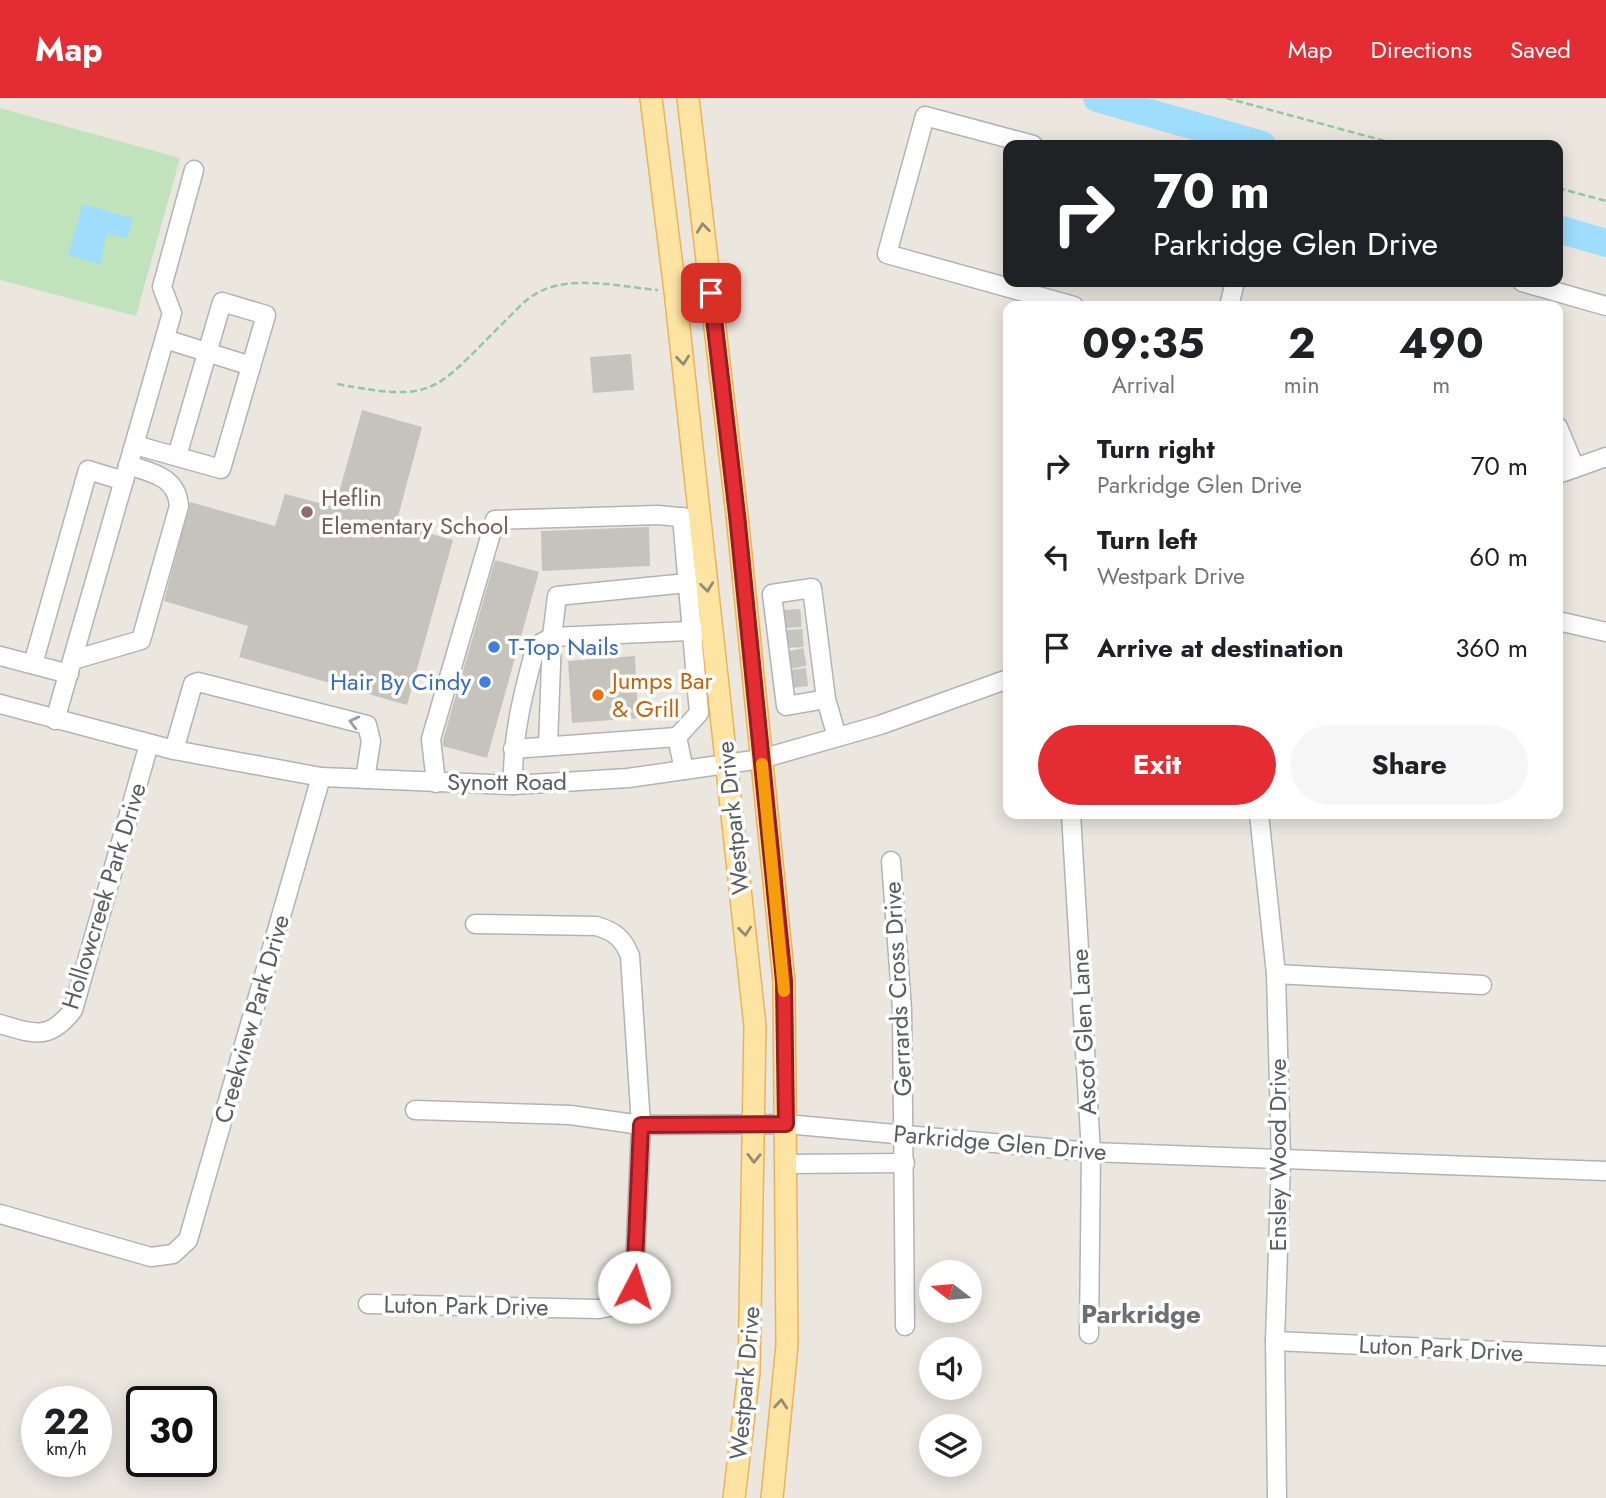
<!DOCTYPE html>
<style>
:root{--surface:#fff;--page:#f6f6f6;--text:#202124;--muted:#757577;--accent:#e42d33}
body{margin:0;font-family:Jost,sans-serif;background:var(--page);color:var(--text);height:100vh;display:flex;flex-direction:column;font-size:26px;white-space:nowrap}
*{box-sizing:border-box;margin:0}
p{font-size:23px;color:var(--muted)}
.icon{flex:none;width:38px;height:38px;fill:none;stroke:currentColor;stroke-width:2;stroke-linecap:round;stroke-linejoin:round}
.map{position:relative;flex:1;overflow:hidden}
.side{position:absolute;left:1003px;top:203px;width:560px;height:518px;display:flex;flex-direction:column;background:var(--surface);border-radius:14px;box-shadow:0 4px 18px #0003}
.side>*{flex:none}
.banner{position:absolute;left:1003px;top:42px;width:560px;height:147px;border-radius:14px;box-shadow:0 4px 18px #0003;background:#202124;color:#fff;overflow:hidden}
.needle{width:46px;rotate:286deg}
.fabs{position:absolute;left:919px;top:1162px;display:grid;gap:14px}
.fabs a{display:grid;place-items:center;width:63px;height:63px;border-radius:50%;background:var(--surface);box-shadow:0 4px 18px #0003;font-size:35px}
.speed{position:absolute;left:21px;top:1288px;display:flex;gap:14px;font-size:35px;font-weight:700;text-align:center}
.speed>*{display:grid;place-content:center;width:91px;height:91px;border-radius:50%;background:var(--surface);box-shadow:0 4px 18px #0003;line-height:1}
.speed small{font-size:18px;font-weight:400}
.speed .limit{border:4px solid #111;border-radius:10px;background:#fff;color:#111}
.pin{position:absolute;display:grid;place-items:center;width:60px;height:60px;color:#fff;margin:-30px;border-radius:14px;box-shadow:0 4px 10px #0006}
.me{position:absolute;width:77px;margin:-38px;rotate:5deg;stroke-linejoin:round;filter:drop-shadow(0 0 5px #0008)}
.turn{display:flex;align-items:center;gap:24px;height:147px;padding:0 35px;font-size:32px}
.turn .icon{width:91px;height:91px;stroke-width:2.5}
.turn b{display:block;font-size:49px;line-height:60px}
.eta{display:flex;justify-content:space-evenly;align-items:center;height:119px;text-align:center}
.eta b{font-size:42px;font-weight:700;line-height:49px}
.cta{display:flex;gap:14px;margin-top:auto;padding:14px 35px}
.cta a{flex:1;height:80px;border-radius:42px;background:var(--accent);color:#fff;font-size:28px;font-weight:700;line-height:80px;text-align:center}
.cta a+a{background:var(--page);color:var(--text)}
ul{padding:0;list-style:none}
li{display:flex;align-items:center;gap:21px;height:91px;padding:0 35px}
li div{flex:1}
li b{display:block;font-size:26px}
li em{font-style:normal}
header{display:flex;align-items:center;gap:42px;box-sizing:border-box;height:98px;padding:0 35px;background:var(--accent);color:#fff}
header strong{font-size:33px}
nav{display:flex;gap:38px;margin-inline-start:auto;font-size:24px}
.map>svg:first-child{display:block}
.green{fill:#c0e3bc}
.water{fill:#9edefc}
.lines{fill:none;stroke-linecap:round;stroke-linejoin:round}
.river{stroke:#9edefc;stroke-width:28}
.building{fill:#c6c2bc}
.minor-tunnel{stroke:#c6c4bf;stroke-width:18;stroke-dasharray:18 9;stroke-linecap:butt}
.minor-casing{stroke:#b0b3b7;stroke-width:21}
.major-casing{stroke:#edb257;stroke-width:24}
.path{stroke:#96c69e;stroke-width:2.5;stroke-dasharray:7 3.5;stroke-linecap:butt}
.minor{stroke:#fff;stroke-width:18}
.major{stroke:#fde4a3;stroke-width:21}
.oneway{stroke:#928c77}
.oneway2{stroke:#9b9ea0}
.route-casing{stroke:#941d21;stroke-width:18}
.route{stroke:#e42d33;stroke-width:12}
.slow{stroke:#f59e0b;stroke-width:12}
.education-dot{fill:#8d6e63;stroke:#fff;stroke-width:2.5}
.shop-dot{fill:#3f7fe0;stroke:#fff;stroke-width:2.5}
.food-dot{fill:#e8710a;stroke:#fff;stroke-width:2.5}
.labels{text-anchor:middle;stroke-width:7;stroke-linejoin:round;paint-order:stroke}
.education-label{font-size:24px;fill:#785e54;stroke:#fff;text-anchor:start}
.shop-label{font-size:24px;fill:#366cbe;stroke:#fff;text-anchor:start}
.food-label{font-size:24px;fill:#c56008;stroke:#fff;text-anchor:start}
.street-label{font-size:24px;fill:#585d60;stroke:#fff}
.neighbourhood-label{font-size:26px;font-weight:bold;fill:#696f72;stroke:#fff}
</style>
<header>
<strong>Map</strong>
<nav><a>Map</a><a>Directions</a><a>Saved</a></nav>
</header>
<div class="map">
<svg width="1606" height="1400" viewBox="0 0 1606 1400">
<rect width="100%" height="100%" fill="#ebe7df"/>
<path class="green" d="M 0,10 L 180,60 L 136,218 L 0,182 Z"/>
<path class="water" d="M 83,106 L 133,121 L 127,141 L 106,135 L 101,167 L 68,157 Z"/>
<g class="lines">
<g class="river">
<path d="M 1097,0 L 1262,47"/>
<path d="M 1558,131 L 1606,145"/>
</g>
</g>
<g class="building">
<path d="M 631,256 L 634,292 L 593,295 L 590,259 Z"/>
<path d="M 362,312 L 422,329 L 396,426 L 453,442 L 407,607 L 239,559 L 248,528 L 164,503 L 190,404 L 275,428 L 285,396 L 335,409 Z"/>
<path d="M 649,429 L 650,468 L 542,473 L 541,433 Z"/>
<path d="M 495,462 L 539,474 L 487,660 L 443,648 L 443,642 Z"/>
<path d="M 635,558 L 638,620 L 572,625 L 568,563 Z"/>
</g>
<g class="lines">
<g class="minor-tunnel">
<path d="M 784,521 L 801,520"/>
<path d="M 787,541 L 803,540"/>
<path d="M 789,562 L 805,559"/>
<path d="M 791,581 L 807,579"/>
</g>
<defs>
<g id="minor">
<path d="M 1033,47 L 925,18 L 887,156 L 1074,208"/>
<path d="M 1522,184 L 1606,208"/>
<path d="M 1229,208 L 1235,184"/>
<path d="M 165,241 L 251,268"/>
<path d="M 1558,329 L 1575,370"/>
<path d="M 135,347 L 221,371 L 266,217 L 222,204 L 177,358"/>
<path d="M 1558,376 L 1606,359"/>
<path d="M 1558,523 L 1606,534"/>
<path d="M 0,558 L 69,576"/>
<path d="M 73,562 L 141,542 L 179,408 C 177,379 153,375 128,367"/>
<path d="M 33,566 L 88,372 L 124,383"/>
<path d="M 826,601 L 786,608 L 772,496 L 812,490 L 826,601 L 837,639"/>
<path d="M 0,606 L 174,652 L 321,679 L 513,687 L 628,680 L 761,661 L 880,627 L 1008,581"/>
<path d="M 55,622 L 172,215 L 162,189 L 194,72"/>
<path d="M 677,639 L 699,615 L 682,419"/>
<path d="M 548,647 L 552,539 L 557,498 L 687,485"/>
<path d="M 513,651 L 677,639 L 684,672"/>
<path d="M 174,652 L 193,586 L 198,584 L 367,627 L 371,643 L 365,681"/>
<path d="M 436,685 L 431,641 L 495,422 L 658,417 L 700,421"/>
<path d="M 513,687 C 512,638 523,595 536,548 L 552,539 L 712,532"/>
<path d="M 1071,716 L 1091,1054 L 1089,1236"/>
<path d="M 1259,716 L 1276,876 L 1281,1062 L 1275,1243 L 1277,1400"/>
<path d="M 891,763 L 902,911 L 905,1228"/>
<path d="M 1276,876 L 1482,887"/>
<path d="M 0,926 C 34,936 49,943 73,912 L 149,646"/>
<path d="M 415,1012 L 570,1017 L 641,1027 L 786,1026 L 1091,1054 L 1606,1073"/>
<path d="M 786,1066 L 905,1065"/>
<path d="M 0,1116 L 151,1159 L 173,1156 L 188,1142 L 321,679"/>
<path d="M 368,1206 L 599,1211 L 615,1208 L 634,1189 L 641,1027 L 630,858 C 623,840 614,833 596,828 L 475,826"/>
<path d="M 1275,1243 L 1606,1258"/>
</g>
<g id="major">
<path d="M 651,0 L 675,193 L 755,928 L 749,1274 L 734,1400"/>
<path d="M 688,0 L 737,417 L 784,883 L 787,1247 L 772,1400"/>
</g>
</defs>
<use href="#minor" class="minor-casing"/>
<use href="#major" class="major-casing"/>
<g class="path">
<path d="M 1226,0 L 1400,47"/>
<path d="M 1558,90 L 1606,103"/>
<path d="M 337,286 C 434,304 433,295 500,228 C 513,216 525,200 541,193 C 574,177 622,189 658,192"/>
</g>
<use href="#minor" class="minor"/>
<use href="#major" class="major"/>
</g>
<defs><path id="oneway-chevron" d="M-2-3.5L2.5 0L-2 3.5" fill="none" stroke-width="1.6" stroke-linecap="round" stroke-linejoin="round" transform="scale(1.75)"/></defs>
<g class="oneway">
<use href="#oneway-chevron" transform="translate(703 130) rotate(-97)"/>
<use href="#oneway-chevron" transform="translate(683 262) rotate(84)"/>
<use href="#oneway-chevron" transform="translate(707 489) rotate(83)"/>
<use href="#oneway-chevron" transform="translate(745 833) rotate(84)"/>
<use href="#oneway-chevron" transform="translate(754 1060) rotate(91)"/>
<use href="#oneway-chevron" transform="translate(781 1306) rotate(-85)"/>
</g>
<use class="oneway2" href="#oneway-chevron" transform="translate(354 624) rotate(-166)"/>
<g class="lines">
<defs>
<path id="route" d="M 634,1189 L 641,1027 L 786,1026 L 784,883 L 737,417 L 711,195"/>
</defs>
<use href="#route" class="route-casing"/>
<use href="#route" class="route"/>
<path class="slow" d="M 762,666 L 784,893"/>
</g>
<circle class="education-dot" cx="307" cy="414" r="7"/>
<g class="shop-dot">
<circle cx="494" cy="549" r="7"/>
<circle cx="485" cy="584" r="7"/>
</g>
<circle class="food-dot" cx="598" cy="597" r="7"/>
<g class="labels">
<g class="education-label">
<text x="321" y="408">Heflin<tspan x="321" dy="28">Elementary School</tspan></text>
</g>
<g class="shop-label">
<text x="508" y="557">T-Top Nails</text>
<text x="471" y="592" text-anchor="end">Hair By Cindy</text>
</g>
<g class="food-label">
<text x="612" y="591">Jumps Bar<tspan x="612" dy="28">&amp; Grill</tspan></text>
</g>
<g class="street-label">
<text x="507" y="692">Synott Road</text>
<text transform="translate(733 720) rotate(-96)" y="8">Westpark Drive</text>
<text transform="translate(104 798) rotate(-73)" y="8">Hollowcreek Park Drive</text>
<text transform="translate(898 891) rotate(-93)" y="8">Gerrards Cross Drive</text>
<text transform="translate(252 921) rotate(-74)" y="8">Creekview Park Drive</text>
<text transform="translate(1084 934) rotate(-93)" y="8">Ascot Glen Lane</text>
<text transform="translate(1000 1045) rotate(5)" y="8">Parkridge Glen Drive</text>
<text transform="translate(1278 1057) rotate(-90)" y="8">Ensley Wood Drive</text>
<text transform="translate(466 1208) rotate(1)" y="8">Luton Park Drive</text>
<text transform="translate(1441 1251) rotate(3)" y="8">Luton Park Drive</text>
<text transform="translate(745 1285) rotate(-85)" y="8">Westpark Drive</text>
</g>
<g class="neighbourhood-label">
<text x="1141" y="1225">Parkridge</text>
</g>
</g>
</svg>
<div class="fabs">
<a><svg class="needle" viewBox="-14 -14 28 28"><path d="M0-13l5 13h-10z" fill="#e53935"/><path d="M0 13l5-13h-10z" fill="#757577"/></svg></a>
<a><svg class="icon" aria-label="sound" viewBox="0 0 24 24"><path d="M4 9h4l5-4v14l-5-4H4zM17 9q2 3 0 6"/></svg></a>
<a><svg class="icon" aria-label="layers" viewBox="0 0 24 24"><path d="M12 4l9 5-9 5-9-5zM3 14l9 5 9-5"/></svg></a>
</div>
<div class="speed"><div>22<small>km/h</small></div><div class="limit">30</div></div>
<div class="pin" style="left:711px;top:195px;background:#d93025"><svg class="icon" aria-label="arrive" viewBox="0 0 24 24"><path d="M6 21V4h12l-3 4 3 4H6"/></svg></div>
<svg class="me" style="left:634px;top:1189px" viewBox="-20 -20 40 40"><circle r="19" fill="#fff"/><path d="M0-13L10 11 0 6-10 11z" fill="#e42d33"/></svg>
<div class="banner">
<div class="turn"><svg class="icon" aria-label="right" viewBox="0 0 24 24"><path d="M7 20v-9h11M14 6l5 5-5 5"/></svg><div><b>70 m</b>Parkridge Glen Drive</div></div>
</div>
<section class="side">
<div class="eta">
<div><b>09:35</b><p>Arrival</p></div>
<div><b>2</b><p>min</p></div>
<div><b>490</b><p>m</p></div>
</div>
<ul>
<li><svg class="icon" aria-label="right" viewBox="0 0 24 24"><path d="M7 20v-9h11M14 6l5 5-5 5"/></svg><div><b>Turn right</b><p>Parkridge Glen Drive</p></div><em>70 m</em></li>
<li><svg class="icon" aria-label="left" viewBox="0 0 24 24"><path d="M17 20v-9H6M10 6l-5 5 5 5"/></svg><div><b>Turn left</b><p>Westpark Drive</p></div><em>60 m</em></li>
<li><svg class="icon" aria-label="arrive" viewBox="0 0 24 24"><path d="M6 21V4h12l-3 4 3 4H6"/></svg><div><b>Arrive at destination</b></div><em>360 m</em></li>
</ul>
<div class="cta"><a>Exit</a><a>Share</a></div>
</section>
</div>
